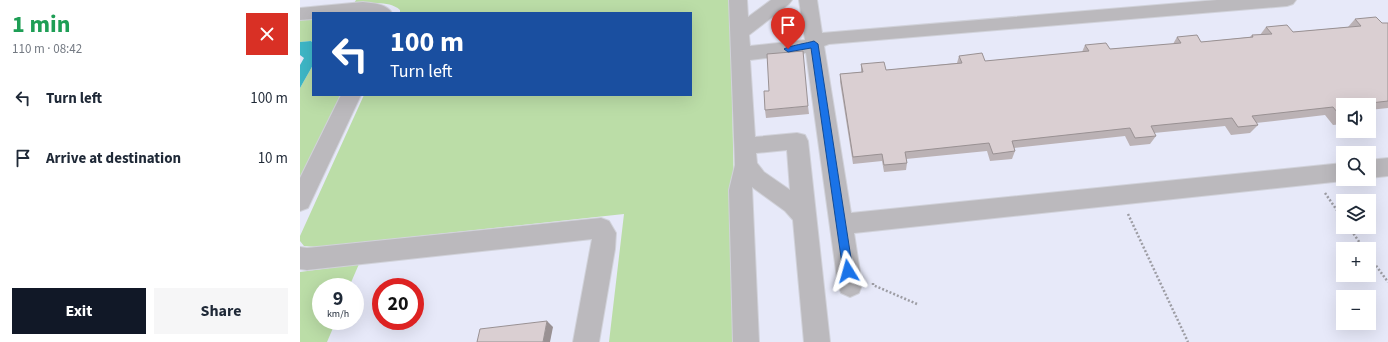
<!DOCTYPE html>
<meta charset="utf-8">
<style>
:root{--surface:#fff;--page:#f6f6f7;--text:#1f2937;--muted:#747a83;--accent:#111827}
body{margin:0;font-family:"Source Sans 3",sans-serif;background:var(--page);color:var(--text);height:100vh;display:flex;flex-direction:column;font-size:15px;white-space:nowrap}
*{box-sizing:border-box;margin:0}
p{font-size:13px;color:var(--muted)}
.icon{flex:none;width:22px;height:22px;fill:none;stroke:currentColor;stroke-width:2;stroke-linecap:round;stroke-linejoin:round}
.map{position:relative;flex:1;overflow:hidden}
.panel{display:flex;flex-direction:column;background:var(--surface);width:300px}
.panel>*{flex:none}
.banner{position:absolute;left:12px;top:12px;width:380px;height:84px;border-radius:0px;box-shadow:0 4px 16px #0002;background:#1a4fa0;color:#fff;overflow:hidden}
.controls{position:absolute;left:1036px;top:98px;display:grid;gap:8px}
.controls a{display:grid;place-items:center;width:40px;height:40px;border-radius:0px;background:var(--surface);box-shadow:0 4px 16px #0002;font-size:20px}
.speed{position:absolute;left:12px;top:278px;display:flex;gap:8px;font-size:20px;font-weight:700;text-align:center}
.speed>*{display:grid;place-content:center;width:52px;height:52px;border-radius:50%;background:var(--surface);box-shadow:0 4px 16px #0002;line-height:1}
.speed small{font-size:10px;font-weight:400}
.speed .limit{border:6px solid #d22;background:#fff;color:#111}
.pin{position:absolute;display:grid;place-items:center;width:34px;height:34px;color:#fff;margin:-41px -17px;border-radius:50% 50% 50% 0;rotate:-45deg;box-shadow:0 0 4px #0007}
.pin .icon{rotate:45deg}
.me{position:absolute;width:44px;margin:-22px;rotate:352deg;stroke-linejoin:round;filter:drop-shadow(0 0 3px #0008)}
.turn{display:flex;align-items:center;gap:14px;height:84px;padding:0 12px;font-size:18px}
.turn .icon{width:52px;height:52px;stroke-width:2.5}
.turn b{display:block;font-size:28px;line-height:34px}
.round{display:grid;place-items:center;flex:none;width:42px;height:42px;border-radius:0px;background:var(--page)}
.summary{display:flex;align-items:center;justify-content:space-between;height:68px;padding:0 12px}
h1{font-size:24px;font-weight:700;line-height:30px;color:#1e9e55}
.primary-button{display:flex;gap:8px;margin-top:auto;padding:8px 12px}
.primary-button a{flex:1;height:46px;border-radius:0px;background:var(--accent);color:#fff;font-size:16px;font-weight:700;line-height:46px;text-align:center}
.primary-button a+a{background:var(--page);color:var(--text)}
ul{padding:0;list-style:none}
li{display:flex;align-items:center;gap:12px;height:60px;padding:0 12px}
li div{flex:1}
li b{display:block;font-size:15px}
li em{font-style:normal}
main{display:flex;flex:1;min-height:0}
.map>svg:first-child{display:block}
.built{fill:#e7e9f9;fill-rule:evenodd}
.green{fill:#bbdda7}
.water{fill:#3eb7c7}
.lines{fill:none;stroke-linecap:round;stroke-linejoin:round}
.minor-casing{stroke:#d1d2da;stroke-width:2}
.path{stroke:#9d9da4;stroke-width:2.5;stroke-dasharray:2 2;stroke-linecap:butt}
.minor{fill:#bbb9bd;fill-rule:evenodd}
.wall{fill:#bbb2b5}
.shaded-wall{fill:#999193}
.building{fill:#dacfd2;stroke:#999193}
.route{fill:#1a73e8;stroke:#114b97}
</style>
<main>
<section class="panel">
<div class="summary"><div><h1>1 min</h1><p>110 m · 08:42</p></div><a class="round" style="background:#d93025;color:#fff"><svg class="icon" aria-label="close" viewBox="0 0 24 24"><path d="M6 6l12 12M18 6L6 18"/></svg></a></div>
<ul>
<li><svg class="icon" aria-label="left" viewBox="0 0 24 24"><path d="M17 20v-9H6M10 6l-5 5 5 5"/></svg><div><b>Turn left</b></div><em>100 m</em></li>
<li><svg class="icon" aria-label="arrive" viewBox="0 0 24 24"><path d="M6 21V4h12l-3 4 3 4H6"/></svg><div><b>Arrive at destination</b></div><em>10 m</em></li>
</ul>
<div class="primary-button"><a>Exit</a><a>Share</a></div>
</section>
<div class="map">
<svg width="1088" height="342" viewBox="0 0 1088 342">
<rect width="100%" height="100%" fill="#f3f4fd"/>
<path class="built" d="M 0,0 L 1088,0 L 1088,342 L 0,342 ZM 13,13 L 391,13 L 391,95 L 13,95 ZM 1043,105 L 1069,105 L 1069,131 L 1043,131 ZM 1043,153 L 1069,153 L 1069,179 L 1043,179 ZM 1043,201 L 1069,201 L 1069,227 L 1043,227 ZM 1043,249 L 1069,249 L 1069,275 L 1043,275 ZM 21,287 L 55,287 L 55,321 L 21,321 ZM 81,287 L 115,287 L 115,321 L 81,321 ZM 1043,297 L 1069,297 L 1069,323 L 1043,323 Z"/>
<g class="green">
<path d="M 56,0 L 430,0 L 437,342 L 309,342 L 324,214 L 17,247 L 4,246 L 0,241 L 0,236 L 64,95 L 391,95 L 391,13 L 100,13 L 100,10 C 89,0 68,4 53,5 Z"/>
<path d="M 13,16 L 13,43 L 11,41 L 0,42 L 0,18 Z"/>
<path d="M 13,65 L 13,95 L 43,95 L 0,180 L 0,88 Z"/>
<path d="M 59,264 L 49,287 L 21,287 L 21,321 L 36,321 L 27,342 L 0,342 L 0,272 Z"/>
</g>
<path class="water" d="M 11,41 L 13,43 L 13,65 L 0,88 L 0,65 L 4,58 L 0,55 L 0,42 Z"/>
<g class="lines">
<defs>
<g id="minor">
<path d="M 429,0 L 447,0 L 448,17 L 471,0 L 492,0 L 489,4 L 449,35 L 450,46 L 505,40 L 499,0 L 517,0 L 522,33 L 917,0 L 996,0 L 993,4 L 987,6 L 529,44 L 524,46 L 551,213 L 1043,163 L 1043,179 L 1049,179 L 1043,181 L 554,233 L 562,285 L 559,293 L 550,297 L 541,293 L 538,285 L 506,53 L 450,60 L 455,137 L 497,133 L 505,135 L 508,141 L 530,342 L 504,342 L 493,220 L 485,211 L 452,187 L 459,342 L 433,342 L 429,190 L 435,165 ZM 487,150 L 490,190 L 464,172 L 457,163 L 456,153 Z"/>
<path d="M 63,2 C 73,3 87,4 92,13 L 13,13 L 13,19 L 0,20 L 0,8 Z"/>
<path d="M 41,95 L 61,95 L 8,208 L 0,211 L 0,178 Z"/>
<path d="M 1088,158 L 1088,176 L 1069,178 L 1069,160 Z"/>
<path d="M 301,218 L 309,221 L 316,233 L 315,249 L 299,342 L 273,342 L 292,239 L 7,270 L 0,269 L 0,247 L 7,248 Z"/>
</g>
</defs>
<use href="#minor" class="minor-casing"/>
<g class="path">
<path d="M 1025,193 L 1043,219"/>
<path d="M 828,214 L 888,342"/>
<path d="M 1049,227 L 1064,249"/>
<path d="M 1069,256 L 1088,282"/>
<path d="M 573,283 L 573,285 L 617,304"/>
</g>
<use href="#minor" class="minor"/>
</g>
<g class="wall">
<path d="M 1055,19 L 1082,23 L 1088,23 L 1088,108 L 1069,110 L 1069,105 L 1043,105 L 1043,124 L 1033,125 L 1025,115 L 956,123 L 958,125 L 950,133 L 931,135 L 925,126 L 854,133 L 856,136 L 850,144 L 830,146 L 825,136 L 714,148 L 715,151 L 712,159 L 690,161 L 687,151 L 606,159 L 607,163 L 606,170 L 584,172 L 582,161 L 553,164 L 540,82 L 540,74 L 561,72 L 561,64 L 586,70 L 657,63 L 659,56 L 685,61 L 782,52 L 785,45 L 810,49 L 873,44 L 877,37 L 901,42 L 950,37 L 952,35 L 960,35 L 966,27 L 993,32 L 1048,27 Z"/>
<path d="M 508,106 L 509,114 L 466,118 L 465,110 Z"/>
</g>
<path class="shaded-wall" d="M 247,321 L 253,327 L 250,342 L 243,342 Z"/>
<g class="building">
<path d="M 1076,17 L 1082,23 L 1088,23 L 1088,101 L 1053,105 L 1043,105 L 1043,116 L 1041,117 L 1033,107 L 952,116 L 958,125 L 938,127 L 932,118 L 851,126 L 856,136 L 835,138 L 830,128 L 712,141 L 715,151 L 693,154 L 689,143 L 605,152 L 607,163 L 584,165 L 582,154 L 553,157 L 540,74 L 563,72 L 561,64 L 584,62 L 586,70 L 662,63 L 659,56 L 682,53 L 685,61 L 789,51 L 785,45 L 806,43 L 810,49 L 881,43 L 877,37 L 897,35 L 901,42 L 953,37 L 952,35 L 972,34 L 966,27 L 987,25 L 993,32 L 1061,26 L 1055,19 Z"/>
<path d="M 503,51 L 508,106 L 465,110 L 464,91 L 469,91 L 467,54 Z"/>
<path d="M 247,321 L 243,342 L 177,342 L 180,329 Z"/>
</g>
<path class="route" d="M 514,41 L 518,44 L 553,271 L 551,275 L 548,276 L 544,275 L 543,271 L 511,48 L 488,52 L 484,49 C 488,46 508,43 514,41 Z"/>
</svg>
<div class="controls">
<a><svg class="icon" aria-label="sound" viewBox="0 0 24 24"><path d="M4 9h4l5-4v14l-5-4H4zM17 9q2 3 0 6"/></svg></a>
<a><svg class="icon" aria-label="search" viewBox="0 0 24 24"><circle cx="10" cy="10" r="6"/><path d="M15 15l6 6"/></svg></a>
<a><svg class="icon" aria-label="layers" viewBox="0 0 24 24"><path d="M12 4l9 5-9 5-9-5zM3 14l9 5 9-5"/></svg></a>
<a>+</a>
<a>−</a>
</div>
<div class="speed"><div>9<small>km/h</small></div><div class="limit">20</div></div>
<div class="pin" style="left:488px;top:49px;background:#d93025"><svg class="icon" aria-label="arrive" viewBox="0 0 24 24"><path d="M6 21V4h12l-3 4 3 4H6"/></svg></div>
<svg class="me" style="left:548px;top:271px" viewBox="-20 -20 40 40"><path d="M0-17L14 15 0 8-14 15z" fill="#1a73e8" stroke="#fff" stroke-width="4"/></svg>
<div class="banner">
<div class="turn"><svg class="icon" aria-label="left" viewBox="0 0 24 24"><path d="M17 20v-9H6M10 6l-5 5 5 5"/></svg><div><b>100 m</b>Turn left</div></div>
</div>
</div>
</main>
